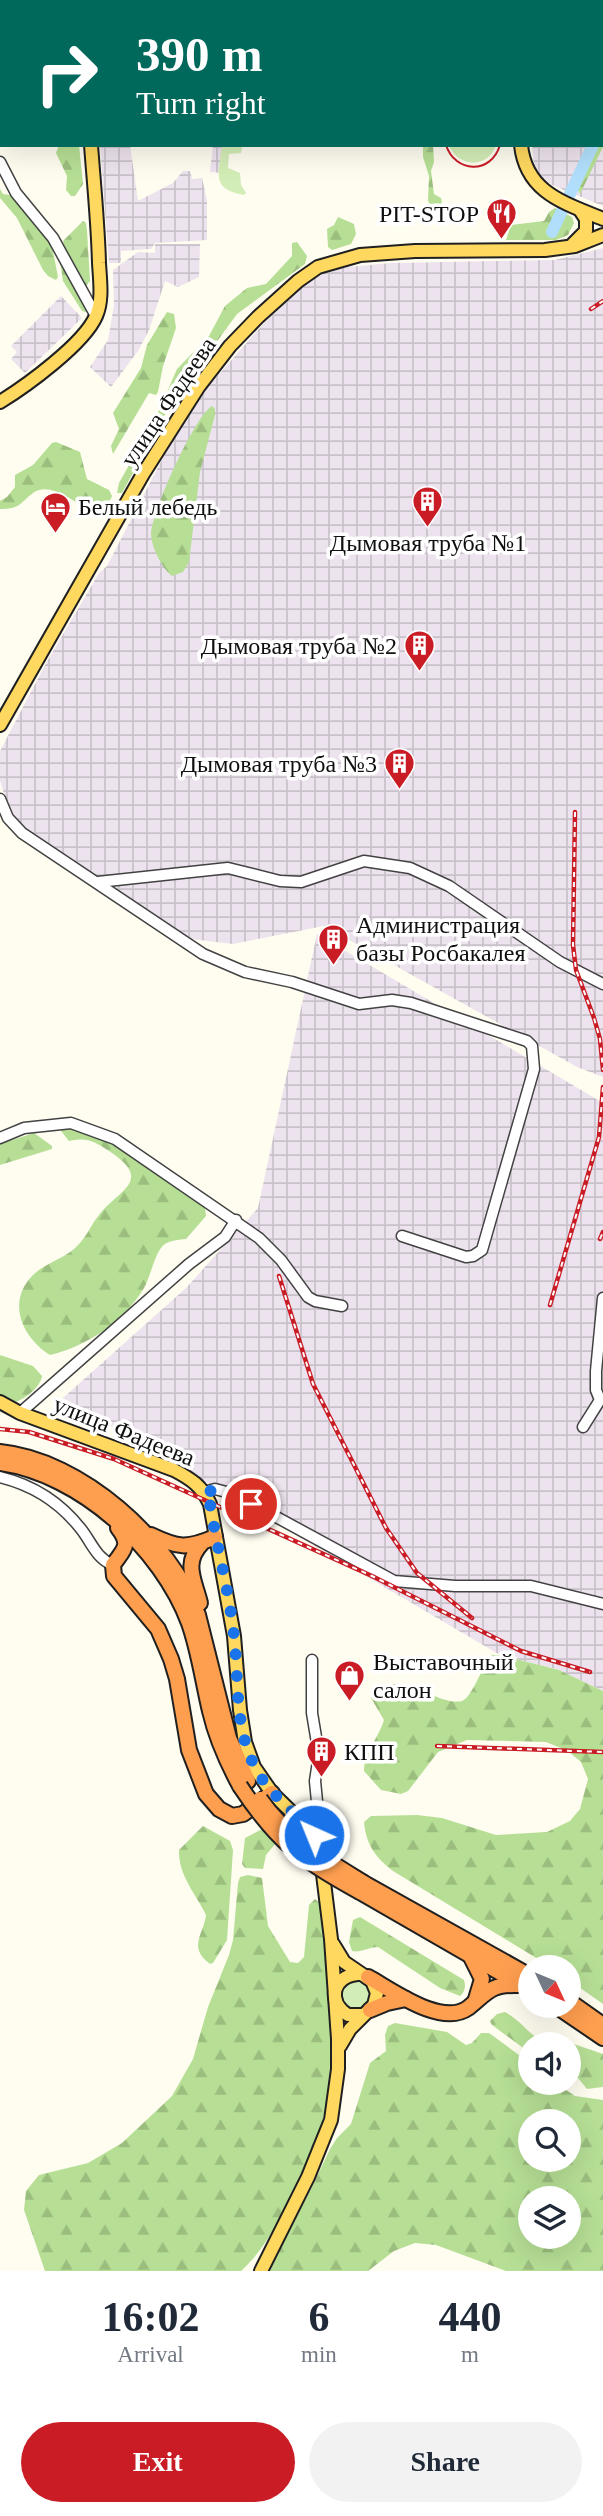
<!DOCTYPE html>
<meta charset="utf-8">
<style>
:root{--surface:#fff;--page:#f2f2f3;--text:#1f2937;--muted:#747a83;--accent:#c91c25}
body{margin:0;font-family:"Times New Roman",serif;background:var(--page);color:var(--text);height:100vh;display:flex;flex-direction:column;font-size:26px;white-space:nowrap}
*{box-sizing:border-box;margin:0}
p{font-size:23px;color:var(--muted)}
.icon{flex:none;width:38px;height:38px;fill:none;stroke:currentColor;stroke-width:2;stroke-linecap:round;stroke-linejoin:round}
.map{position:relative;height:2271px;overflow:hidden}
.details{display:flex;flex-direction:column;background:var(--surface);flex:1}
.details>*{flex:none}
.top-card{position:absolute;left:0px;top:0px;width:604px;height:147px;box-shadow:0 7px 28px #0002;background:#00695c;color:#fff;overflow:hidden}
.needle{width:46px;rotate:134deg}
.fabs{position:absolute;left:518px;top:1955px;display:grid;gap:14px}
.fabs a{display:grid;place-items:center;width:63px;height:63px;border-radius:50%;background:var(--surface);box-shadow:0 7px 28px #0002;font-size:35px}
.pin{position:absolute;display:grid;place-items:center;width:60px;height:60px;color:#fff;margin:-30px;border:4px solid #fff;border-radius:50%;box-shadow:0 2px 7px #0007}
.me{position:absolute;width:77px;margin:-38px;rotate:316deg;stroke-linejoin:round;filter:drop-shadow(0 0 5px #0008)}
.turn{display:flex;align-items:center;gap:24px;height:147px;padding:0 21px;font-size:32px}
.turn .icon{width:91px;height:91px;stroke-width:2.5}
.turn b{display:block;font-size:49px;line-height:60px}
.eta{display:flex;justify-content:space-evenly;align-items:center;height:119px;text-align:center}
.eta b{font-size:42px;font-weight:700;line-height:49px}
.button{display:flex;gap:14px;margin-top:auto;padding:14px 21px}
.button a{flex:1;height:80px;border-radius:42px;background:var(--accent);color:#fff;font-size:28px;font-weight:700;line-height:80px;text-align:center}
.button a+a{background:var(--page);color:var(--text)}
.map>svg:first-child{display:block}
.industrial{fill:url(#industrial-grid)}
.grass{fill:#d3edb6}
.forest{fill:url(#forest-firs);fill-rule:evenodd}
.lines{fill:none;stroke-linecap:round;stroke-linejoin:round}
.river{stroke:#b1dffb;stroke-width:12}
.minor-casing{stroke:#424242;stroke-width:13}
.major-casing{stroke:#202020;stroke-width:16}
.highway-casing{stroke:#202020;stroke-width:18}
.minor{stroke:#fff;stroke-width:10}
.major{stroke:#ffd860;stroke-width:12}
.highway{stroke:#fe9e4f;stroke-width:14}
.tram{stroke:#c91c25;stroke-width:2}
.rail-casing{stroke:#c91c25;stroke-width:4.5}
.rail{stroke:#fff;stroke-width:2;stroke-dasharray:5;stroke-linecap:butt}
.highway-bridge-casing{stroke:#202020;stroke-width:18;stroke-linecap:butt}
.highway-bridge{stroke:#fe9e4f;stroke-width:14}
.route{stroke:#1a73e8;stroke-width:12;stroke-dasharray:0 21.6}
.labels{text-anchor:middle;stroke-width:7;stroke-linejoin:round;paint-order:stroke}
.poi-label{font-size:24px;fill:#0f0f0f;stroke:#fff;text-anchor:start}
.street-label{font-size:24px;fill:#0f0f0f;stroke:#fff}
</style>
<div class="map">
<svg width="603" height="2271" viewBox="0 0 603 2271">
<defs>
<pattern id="industrial-grid" width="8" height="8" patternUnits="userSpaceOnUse" patternTransform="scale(1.75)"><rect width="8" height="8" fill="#ede3ee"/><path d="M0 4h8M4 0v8" fill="none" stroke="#cac2cb"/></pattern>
<pattern id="forest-firs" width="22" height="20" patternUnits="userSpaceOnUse" patternTransform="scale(1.75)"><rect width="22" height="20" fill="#b6df95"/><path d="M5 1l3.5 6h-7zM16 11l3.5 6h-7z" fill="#9bbe7f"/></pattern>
</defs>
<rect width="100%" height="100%" fill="#fffcf0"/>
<g class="industrial">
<path d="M 578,0 L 603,0 L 603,206 L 552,185 L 540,175 L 534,165 L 532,145 L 602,145 L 602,2 L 577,2 Z"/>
<path d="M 100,145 L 130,145 L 138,201 L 173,183 L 183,171 L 190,171 L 192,179 L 202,178 L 207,200 L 207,240 L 155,243 L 151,249 L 121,251 L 121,263 L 109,263 Z"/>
<path d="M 213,145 L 225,145 L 222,173 L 210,172 Z"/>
<path d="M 155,244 L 200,244 L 199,277 L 178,287 L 165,281 L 149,330 L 138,351 L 111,387 L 90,367 L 108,340 L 114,305 L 113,270 L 138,252 L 155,253 Z"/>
<path d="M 603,248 L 603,1077 L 577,1067 L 324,926 L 233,944 L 191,939 L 17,822 L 3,791 L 0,780 L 0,751 L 45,665 L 99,573 L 107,566 L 167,450 L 207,388 L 264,323 L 305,285 L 326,271 L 348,267 L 391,263 L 555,260 Z"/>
<path d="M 61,296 L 82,318 L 25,373 L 11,359 L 17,352 L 11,346 Z"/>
<path d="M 317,934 L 603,1103 L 603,1691 L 559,1670 L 500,1655 L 63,1398 L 186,1288 L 258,1208 Z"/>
</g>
<g class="grass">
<path d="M 222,145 L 240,145 L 242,148 L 241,153 L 229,154 L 228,168 L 240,173 L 241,185 L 246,193 L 244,195 C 210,189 219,173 222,145 Z"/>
<path d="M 449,145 L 496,145 C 488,169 458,168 449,145 Z"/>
<circle cx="356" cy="1995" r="16"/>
</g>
<g class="forest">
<path d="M 603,137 L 603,147 L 580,194 L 578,190 L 599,145 L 602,145 Z"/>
<path d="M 59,145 L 79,145 L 83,184 L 75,196 L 71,196 L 66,190 L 67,176 L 56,153 Z"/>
<path d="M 423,145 L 433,145 L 434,162 L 431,171 L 434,194 L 441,198 L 442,203 L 438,210 L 433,209 L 428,201 L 429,176 L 423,157 Z"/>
<path d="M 0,189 L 3,194 L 10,195 L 15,199 L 52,246 L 58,277 L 56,280 L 48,276 L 43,270 L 17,218 L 0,198 Z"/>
<path d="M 555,208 L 572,217 L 574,223 L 568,235 L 556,240 L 506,240 L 511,225 L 544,221 L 549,212 Z"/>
<path d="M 338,217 L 354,224 L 356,234 L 351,244 L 332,250 L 328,247 L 327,229 L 334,225 Z"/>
<path d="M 83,221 L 86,223 L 87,231 L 90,281 L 86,286 L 83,284 L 65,250 L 63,241 Z"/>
<path d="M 297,242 L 307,256 L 305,264 L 237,314 L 169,407 L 122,493 L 117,493 L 119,483 L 157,415 L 177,369 L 209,336 L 225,306 L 247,288 L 266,284 L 292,256 L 292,243 Z"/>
<path d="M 60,261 L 87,310 L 86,312 L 82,311 L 63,281 Z"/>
<path d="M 167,312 L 174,314 L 176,328 L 163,366 L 158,392 L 156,395 L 149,393 L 113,454 L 111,446 L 119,429 L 113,413 L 141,368 L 147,345 Z"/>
<path d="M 212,406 L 215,409 L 215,415 L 200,472 L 189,562 L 183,572 L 172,576 C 162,568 151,547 151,533 C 152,512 195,415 212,406 Z"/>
<path d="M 56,442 L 80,452 L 87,479 L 109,490 L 112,496 L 106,511 L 97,516 C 81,507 51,479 33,493 C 19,504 20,509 0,509 L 0,501 L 7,497 L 15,487 L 15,475 L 33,465 L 52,443 Z"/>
<path d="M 63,1127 L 87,1133 L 115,1145 L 205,1208 L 206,1216 L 186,1239 C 177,1240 167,1240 161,1248 C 155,1255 150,1277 144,1288 C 124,1322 87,1346 50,1355 C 22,1337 6,1302 33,1275 C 44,1264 62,1259 74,1249 C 86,1239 90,1226 99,1215 C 118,1190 155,1181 109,1151 C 94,1141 87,1137 69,1141 L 61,1131 Z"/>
<path d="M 34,1133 L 52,1146 L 52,1149 L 0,1165 L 0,1144 Z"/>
<path d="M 0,1355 L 33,1366 L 42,1376 C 40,1388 25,1399 13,1403 L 0,1395 Z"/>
<path d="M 492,1655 L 500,1655 L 559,1670 L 603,1691 L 603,2004 L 569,1980 L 569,1967 L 551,1967 L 393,1871 C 376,1858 366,1845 364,1822 L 371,1816 L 417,1815 L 442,1818 L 496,1835 L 547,1832 L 570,1821 L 580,1809 L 588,1779 L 581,1762 L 568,1751 L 546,1742 L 467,1740 L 438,1752 L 408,1791 L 401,1794 L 381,1790 L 364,1771 C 364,1753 379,1737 384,1720 L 371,1698 C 390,1662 437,1707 462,1701 C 472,1698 483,1664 492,1655 Z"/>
<path d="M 203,1826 L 230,1841 L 233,1850 L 227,1940 L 213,1963 L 210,1964 C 187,1947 204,1934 206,1915 C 196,1894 178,1875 179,1850 Z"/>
<path d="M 264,1828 L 276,1843 L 266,1855 L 263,1869 L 245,1868 L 242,1864 L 245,1838 Z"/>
<path d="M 248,1875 L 262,1878 L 268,1926 L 290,1962 L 298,1963 L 304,1957 L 309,1905 L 315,1899 L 321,1904 C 325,1952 333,2001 333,2048 C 334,2102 313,2155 289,2201 C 276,2226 262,2252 241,2271 L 45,2271 L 24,2210 L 26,2191 L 39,2175 L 88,2163 L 122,2143 L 172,2096 L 193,2059 L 208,2007 L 229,1955 L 233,1940 L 238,1883 L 240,1877 Z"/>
<path d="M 360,1917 L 464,1980 C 466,1986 465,1992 460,1996 L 440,1988 L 378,1947 C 368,1947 361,1953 352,1951 L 349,1942 L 353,1920 Z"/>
<path d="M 505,2012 C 521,2020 530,2036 546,2044 L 530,2044 L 530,2053 L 492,2025 L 490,2021 L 497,2014 Z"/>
<path d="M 395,2023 L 447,2032 L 466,2045 L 472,2043 L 481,2033 L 489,2033 L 530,2063 L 530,2082 L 556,2083 L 575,2096 L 603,2100 L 603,2271 L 506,2271 L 436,2245 L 415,2243 L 394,2251 L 368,2271 L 270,2271 L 286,2232 L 311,2189 L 330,2149 L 337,2138 L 351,2124 L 370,2063 L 386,2051 L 385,2035 L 388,2026 ZM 530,2121 L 569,2121 L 569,2160 L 530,2160 ZM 530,2198 L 569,2198 L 569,2236 L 530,2236 Z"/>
<path d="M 565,2041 L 603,2054 L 603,2087 L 587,2089 L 578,2078 L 569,2077 L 569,2044 L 551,2044 Z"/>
</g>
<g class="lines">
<g class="river">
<path d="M 602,125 L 603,123"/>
<path d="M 552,232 L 593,145"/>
</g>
<defs>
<g id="minor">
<path d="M 0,162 L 16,193 L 53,238 L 96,316"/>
<path d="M 0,799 L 8,818 L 22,833 L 203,954 L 245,972 L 292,982 L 359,1004 L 392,1000 L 411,1003 L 527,1041 L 532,1046 L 534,1069 L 482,1250 L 473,1256 L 466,1257 L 402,1236"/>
<path d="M 98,882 L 228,868 L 280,881 L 301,882 L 364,861 L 410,868 L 449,886 L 560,962 L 603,984"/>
<path d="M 0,1138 L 24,1128 L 71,1123 L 115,1139 L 259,1238 L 281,1260 L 308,1297 L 315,1301 L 342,1306"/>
<path d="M 20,1413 L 189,1264 L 225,1237 L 236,1220"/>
<path d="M 583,1427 L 600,1400 L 596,1390 L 596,1371 L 603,1298"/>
<path d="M 0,1477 C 33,1485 60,1502 81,1529 C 92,1543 96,1558 113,1565"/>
<path d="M 204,1492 L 215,1489 L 234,1494 L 394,1581 L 455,1586 L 531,1586 L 603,1604"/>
<path d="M 308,1828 L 318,1812 L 315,1781 L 319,1755 L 312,1713 L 312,1660"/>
</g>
<g id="major">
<path d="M 425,0 L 426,2"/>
<path d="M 555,2 L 556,0"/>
<path d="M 0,23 L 2,25"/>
<path d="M 521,145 C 526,193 565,203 603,219"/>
<path d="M 573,244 L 586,231 L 586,219 L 580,210"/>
<path d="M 0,402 C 26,386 84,344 96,316 C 103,300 100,281 99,263 C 98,224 94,185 91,145"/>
<path d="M 0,725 L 143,474 L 199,386 L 230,346 L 258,317 L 298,281 L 318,267 L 360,255 L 415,251 L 545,250 L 575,246 L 603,235"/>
<path d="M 0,1402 L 20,1413 L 174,1470 C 191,1479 202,1486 210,1504 L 234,1636 L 240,1710 L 245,1742 L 254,1767 L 272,1793 L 308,1828 L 314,1835 L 320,1850 L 331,1939 L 338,2039 L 338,2069 L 331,2120 L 308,2177 L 261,2271"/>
<path d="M 333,1944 L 344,1962 L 372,1981 L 377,1993 L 374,2005 L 350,2029 L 340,2046"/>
<path d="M 358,1974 C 333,1976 326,2001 348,2015 L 363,2015"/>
</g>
<g id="highway">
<path d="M 0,1452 C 81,1460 170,1540 198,1615 L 229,1738 L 248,1781"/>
<path d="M 0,1463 C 80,1474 161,1548 189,1623 C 199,1651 203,1682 210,1711 C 216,1737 227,1762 240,1786"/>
<path d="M 118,1528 C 132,1546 123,1550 113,1565 L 114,1576 L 158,1629 L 171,1659 L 177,1679 L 189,1750 L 206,1794 L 219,1809 L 232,1816 L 243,1814 L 272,1793"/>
<path d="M 151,1535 C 178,1548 187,1549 215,1537"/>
<path d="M 200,1603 C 194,1579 183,1563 202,1543"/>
<path d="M 364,1883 L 530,1976"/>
<path d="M 360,1892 L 530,1990"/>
<path d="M 471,1957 L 482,1979 L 476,1999"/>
<path d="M 368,1977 C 392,1990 441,2027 468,2008 C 489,1991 490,1984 520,1985"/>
<path d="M 569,2001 L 603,2025"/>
<path d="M 556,2006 L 603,2038"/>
<path d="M 370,2010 L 387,2003 L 406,1999"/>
</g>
</defs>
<use href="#minor" class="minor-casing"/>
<use href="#major" class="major-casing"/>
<use href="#highway" class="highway-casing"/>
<use href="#minor" class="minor"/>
<use href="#major" class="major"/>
<use href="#highway" class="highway"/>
<g class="tram">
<path d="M 571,2 L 572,0"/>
<path d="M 446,145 C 455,173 491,175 500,145"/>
</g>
<defs>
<g id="rail">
<path d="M 591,309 L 603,301"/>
<path d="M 575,812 L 573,945 L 576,970 L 594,1018 L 600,1039 L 603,1070"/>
<path d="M 600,1239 L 603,1232"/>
<path d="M 279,1276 L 313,1384 L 386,1528 L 417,1573 L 472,1618"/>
<path d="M 550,1305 L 599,1137 L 603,1087"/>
<path d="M 0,1429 L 29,1432 L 114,1459 L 372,1576 L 521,1651 L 590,1672"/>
<path d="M 437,1746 L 603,1752"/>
</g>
</defs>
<use href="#rail" class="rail-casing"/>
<use href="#rail" class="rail"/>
<defs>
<g id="highway-bridge">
<path d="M 240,1786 C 277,1842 301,1860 360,1892"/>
<path d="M 260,1799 C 286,1837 325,1859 364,1883"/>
</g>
</defs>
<use href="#highway-bridge" class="highway-bridge-casing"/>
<use href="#highway-bridge" class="highway-bridge"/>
</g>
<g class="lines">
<path class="route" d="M 251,1504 C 235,1495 223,1488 204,1492 L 210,1504 C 217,1548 229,1591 234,1636 C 239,1679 234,1727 255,1767 C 269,1795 295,1811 314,1835"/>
</g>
<defs>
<symbol id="restaurant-pin" viewBox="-11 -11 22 30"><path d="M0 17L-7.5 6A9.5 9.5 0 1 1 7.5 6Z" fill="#c91c25" stroke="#fff"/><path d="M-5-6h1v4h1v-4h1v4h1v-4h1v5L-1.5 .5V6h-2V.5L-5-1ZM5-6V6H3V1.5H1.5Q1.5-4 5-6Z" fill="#fff"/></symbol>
<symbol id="building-pin" viewBox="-11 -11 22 30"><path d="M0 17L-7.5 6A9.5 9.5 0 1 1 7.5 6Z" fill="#c91c25" stroke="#fff"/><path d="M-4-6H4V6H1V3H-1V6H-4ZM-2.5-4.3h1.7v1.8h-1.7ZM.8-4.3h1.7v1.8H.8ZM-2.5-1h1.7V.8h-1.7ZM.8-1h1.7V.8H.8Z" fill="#fff"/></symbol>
<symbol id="hotel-pin" viewBox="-11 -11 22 30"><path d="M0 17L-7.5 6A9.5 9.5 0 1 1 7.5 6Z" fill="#c91c25" stroke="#fff"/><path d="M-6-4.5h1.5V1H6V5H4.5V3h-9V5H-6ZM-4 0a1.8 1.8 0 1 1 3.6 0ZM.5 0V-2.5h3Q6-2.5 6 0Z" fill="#fff"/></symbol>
<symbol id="shop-pin" viewBox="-11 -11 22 30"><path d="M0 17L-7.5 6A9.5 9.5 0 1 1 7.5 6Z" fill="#c91c25" stroke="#fff"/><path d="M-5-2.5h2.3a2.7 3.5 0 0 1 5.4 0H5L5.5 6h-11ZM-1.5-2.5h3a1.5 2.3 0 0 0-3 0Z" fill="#fff"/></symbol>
</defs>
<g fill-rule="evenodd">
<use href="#restaurant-pin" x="484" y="196" width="35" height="47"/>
<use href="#building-pin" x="410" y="484" width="35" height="47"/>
<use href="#hotel-pin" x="38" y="490" width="35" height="47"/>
<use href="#building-pin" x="402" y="628" width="35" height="47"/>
<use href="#building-pin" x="382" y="746" width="35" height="47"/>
<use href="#building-pin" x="316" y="922" width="35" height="47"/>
<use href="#shop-pin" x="332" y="1658" width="35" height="47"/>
<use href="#building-pin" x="304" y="1734" width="35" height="47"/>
</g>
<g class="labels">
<g class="poi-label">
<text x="479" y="222" text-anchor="end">PIT-STOP</text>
<text x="78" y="515">Белый лебедь</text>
<text x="428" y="551" text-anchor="middle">Дымовая труба №1</text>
<text x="397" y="654" text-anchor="end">Дымовая труба №2</text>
<text x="377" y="772" text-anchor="end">Дымовая труба №3</text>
<text x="356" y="933">Администрация<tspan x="356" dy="28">базы Росбакалея</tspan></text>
<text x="373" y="1670">Выставочный<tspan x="373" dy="28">салон</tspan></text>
<text x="344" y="1760">КПП</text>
</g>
<g class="street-label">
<text transform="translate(168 402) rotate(-56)" y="8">улица Фадеева</text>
<text transform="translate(124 1431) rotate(22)" y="8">улица Фадеева</text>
</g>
</g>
</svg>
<div class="fabs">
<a><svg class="needle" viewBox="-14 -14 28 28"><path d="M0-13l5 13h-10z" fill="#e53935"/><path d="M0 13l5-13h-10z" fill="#747a83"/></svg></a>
<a><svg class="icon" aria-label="sound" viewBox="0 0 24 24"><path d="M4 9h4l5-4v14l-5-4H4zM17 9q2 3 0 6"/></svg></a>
<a><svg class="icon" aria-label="search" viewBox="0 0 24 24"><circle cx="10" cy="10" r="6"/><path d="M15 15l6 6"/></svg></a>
<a><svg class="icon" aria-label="layers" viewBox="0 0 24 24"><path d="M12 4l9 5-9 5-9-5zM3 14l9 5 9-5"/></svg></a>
</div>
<div class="pin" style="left:251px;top:1504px;background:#d93025"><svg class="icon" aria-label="arrive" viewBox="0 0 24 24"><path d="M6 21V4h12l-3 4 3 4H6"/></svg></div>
<svg class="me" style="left:314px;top:1835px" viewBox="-20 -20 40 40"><circle r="17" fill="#1a73e8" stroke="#fff" stroke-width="3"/><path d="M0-11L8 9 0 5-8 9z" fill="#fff"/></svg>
<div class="top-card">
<div class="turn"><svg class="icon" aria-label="right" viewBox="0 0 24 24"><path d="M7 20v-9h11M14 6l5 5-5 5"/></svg><div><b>390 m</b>Turn right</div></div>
</div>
</div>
<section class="details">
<div class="eta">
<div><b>16:02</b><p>Arrival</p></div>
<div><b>6</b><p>min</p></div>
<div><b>440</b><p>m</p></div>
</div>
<div class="button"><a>Exit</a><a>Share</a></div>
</section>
